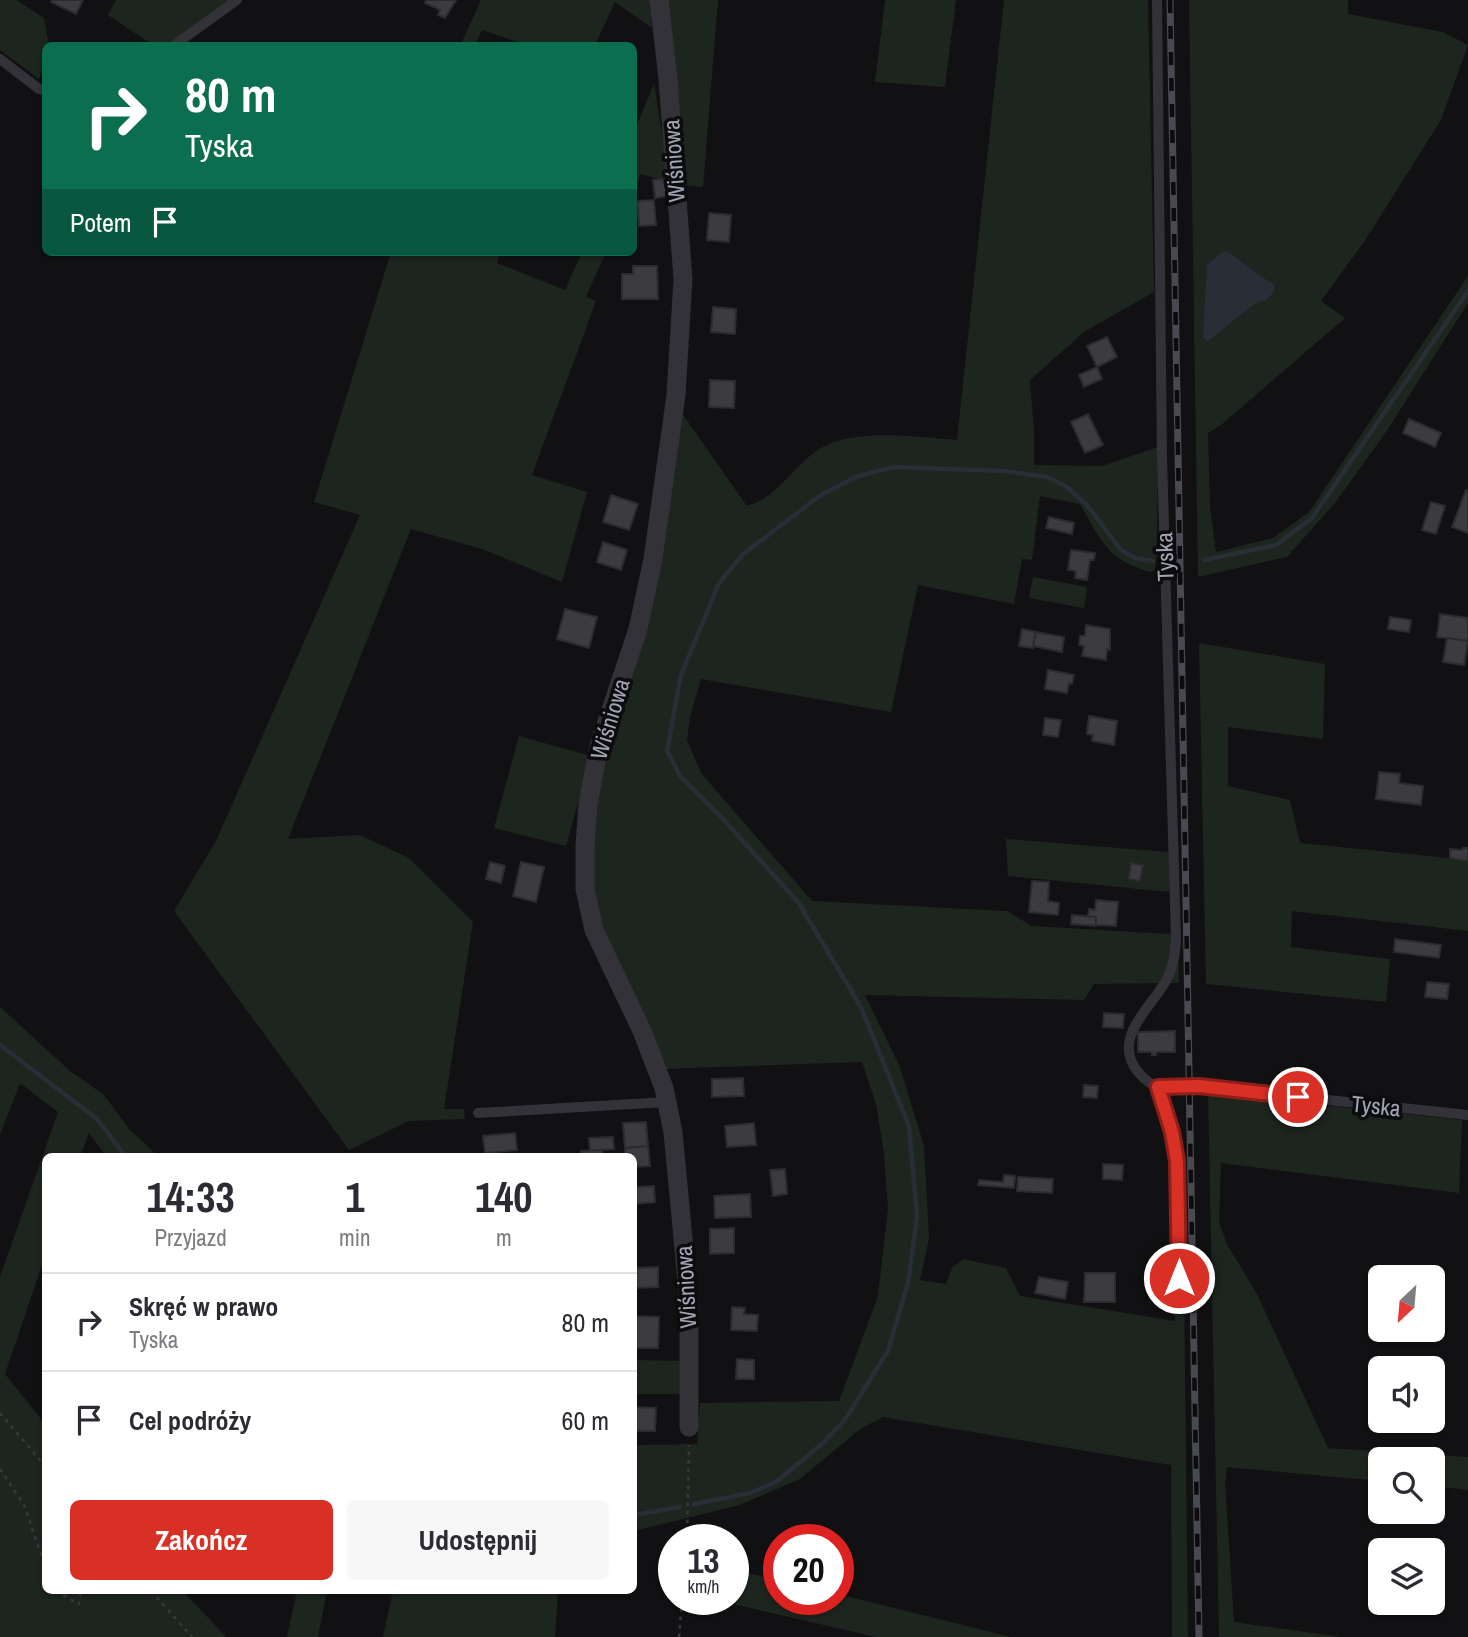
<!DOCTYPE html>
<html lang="pl">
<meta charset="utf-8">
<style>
:root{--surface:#fff;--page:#f7f7f7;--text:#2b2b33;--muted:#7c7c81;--line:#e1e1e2;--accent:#d93025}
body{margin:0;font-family:"Archivo Narrow",sans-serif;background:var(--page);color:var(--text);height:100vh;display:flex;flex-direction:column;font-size:26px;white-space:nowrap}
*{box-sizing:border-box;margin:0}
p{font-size:23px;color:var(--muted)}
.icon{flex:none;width:38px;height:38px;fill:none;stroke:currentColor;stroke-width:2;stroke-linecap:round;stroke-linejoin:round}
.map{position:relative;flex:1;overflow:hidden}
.sheet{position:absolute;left:42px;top:1153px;width:595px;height:441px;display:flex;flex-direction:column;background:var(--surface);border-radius:10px;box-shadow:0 2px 5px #0004}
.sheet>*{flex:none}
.hud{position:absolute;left:42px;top:42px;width:595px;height:214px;border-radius:10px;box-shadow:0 2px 5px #0004;background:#0b6e4f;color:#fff;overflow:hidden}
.needle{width:46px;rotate:206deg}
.fabs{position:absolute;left:1368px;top:1265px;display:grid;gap:14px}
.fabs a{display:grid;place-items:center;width:77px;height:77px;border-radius:10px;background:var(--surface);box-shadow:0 2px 5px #0004;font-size:35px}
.speed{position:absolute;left:658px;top:1524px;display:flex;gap:14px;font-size:35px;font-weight:700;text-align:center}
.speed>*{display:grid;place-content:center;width:91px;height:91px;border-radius:50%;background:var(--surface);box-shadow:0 2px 5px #0004;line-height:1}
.speed small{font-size:18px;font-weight:400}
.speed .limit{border:10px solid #d22;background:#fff;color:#111}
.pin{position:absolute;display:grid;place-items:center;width:60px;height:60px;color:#fff;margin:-30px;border:4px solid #fff;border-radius:50%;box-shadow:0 2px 7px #0007}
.me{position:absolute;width:77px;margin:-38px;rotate:0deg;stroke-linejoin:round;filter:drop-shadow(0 0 5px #0008)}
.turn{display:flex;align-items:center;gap:24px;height:147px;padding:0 28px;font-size:32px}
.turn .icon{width:91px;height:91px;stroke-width:2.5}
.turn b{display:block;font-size:49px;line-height:60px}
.then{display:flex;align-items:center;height:66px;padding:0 28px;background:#0003;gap:14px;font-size:26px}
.eta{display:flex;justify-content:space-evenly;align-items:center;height:119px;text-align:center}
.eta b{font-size:42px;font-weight:700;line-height:49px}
.button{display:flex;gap:14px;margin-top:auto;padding:14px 28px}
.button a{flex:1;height:80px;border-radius:10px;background:var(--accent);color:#fff;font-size:28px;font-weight:700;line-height:80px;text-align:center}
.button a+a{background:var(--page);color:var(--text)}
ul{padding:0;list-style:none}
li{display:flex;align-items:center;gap:21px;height:98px;padding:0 28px;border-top:2px solid var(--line)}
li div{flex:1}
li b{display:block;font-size:26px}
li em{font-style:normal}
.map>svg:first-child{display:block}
.green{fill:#1d251f}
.water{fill:#282e36}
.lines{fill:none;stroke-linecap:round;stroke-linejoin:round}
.stream{stroke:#282e36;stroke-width:4.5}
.building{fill:#3c3b40;stroke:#2c2b2f;stroke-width:2}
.path{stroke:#38393f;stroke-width:2.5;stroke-dasharray:3.5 5;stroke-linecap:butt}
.lane{stroke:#323238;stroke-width:10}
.street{stroke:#323238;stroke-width:19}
.rail-casing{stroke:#494a51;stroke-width:7}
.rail{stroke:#0c0c0e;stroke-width:4.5;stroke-dasharray:13;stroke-linecap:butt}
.route-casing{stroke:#8d1f18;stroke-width:18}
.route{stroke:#d93025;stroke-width:12}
.labels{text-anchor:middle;stroke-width:7;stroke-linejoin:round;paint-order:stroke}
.street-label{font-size:23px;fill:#a2a5b4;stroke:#0c0c0e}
</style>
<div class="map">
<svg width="1468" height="1637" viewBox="0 0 1468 1637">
<rect width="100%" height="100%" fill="#111113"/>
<g class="green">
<path d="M 0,0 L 16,0 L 44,18 L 49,45 L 46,46 L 45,60 L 39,79 L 0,50 Z"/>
<path d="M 116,0 L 230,0 L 166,45 L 153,45 L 108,15 Z"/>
<path d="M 481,0 L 650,0 L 652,28 L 615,2 L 595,45 L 526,45 L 482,30 L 475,45 L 460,46 Z"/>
<path d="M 663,0 L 718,0 L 703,187 L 680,185 Z"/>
<path d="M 885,0 L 956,0 L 945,87 L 875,82 Z"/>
<path d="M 1004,0 L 1148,0 L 1154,292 L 1084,332 L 1030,380 L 1034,431 L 1034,465 L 1102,466 L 1158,447 L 1157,545 L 1160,550 L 1160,557 L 1156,557 L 1155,570 L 1151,572 C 1107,561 1101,540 1080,504 L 1040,496 L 1032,560 L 1022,559 L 1014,604 L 918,585 L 891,712 L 701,679 L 690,717 L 687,740 L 701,773 L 812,901 L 1007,911 L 1032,926 L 1170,934 L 1178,938 L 1179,983 L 1094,984 L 1084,1000 L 865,995 L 900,1067 L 924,1146 L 929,1239 L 920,1280 L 946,1284 L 952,1268 L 963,1259 L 1006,1268 L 1020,1296 L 1175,1321 L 1174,1280 L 1184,1281 L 1188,1637 L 1172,1637 L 1171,1465 L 883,1417 L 860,1429 L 800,1479 L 740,1505 L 634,1531 L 634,1445 L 697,1444 L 700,1403 L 839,1401 L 878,1296 L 888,1209 L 884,1153 L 876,1104 L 862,1062 L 663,1069 L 597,921 L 588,852 L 590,810 L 677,412 L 684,416 L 747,506 C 777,498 792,467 818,450 C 852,427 917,437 957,440 Z"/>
<path d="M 1189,0 L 1348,0 L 1348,14 L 1443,32 L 1468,45 L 1441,120 L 1366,239 L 1321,301 L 1345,318 L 1221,425 L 1208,433 L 1210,507 L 1216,552 L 1273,538 L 1309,512 L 1468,276 L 1468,303 L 1386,432 L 1335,503 L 1287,557 L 1198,577 Z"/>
<path d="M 654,84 L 670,182 L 641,174 L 634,190 L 634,132 Z"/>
<path d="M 391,252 L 442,252 L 452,256 L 454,252 L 501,252 L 497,263 L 565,290 L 582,252 L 606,252 L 586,297 L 596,301 L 532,475 L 587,492 L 562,582 L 482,549 L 411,529 L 288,839 L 360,835 L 409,858 L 473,922 L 444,1109 L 464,1109 L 465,1119 L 409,1121 L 349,1150 L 174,911 L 216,841 L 360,515 L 314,502 Z"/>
<path d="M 1033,577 L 1087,587 L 1084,608 L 1029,598 Z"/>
<path d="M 1199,643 L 1325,664 L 1323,739 L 1228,727 L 1228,786 L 1290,800 L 1300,843 L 1468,860 L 1468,931 L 1292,911 L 1291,947 L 1390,959 L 1386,1002 L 1206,984 Z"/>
<path d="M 519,736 L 591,756 L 566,846 L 494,828 Z"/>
<path d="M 1006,839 L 1169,852 L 1169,892 L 1008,876 Z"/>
<path d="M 0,1007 L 70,1071 L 104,1095 L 129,1129 L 159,1157 L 107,1157 L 89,1133 L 80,1157 L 46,1157 L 45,1256 L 5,1374 L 45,1424 L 46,1591 L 183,1591 L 226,1637 L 0,1637 L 0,1277 L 58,1112 L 20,1083 L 0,1135 Z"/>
<path d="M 1208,1093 L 1462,1120 L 1459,1193 L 1221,1163 L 1219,1222 L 1227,1244 L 1257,1294 L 1328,1448 L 1468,1457 L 1468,1490 L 1433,1486 L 1433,1460 L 1381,1460 L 1381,1481 L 1227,1467 L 1225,1484 L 1234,1622 L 1341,1637 L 1219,1637 Z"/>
<path d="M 634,1360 L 686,1361 L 686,1394 L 634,1394 Z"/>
<path d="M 733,1570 L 779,1580 L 779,1600 L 838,1600 L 838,1594 L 1011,1637 L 876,1637 L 715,1600 L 733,1600 Z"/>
<path d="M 297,1591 L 327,1591 L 318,1637 L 287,1637 Z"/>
<path d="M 393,1591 L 558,1591 L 555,1637 L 383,1637 Z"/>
</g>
<path class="water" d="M 1226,251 C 1244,261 1256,276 1275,284 L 1274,292 L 1266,300 L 1254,304 L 1208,341 L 1203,337 L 1207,265 L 1220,254 Z"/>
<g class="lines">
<g class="stream">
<path d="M 1204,560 L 1276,545 L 1312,518 L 1468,291"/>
<path d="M 0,1045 L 97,1119 L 126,1157"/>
<path d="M 694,1504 L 750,1493 L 776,1482 L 823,1443 L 844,1421 L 888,1351 L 908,1283 L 917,1217 L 909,1126 L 861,1007 L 798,902 L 721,817 L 680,776 L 667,751 L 681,675 L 719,583 L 743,554 L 821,495 L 858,476 L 894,467 L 1004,471 L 1047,477 L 1067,487 L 1087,505 L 1121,550 L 1135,558 L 1153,561"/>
<path d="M 634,1515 L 680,1507"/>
</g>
</g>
<g class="building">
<path d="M 52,0 L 83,0 L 76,14 L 51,2 Z"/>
<path d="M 426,0 L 456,0 L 445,18 L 438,15 L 440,10 L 425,3 Z"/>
<path d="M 666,179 L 668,196 L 655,198 L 653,180 Z"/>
<path d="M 654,200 L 656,225 L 639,226 L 637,201 Z"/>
<path d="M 709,213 L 731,215 L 729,242 L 707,240 Z"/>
<path d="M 633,266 L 657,266 L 658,299 L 622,299 L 622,274 L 633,274 Z"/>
<path d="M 713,307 L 736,309 L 735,334 L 711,332 Z"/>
<path d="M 1107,337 L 1117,357 L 1097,367 L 1087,346 Z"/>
<path d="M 1097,367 L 1102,379 L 1084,387 L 1079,375 Z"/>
<path d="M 710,380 L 735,381 L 734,408 L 709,407 Z"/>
<path d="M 1088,414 L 1103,445 L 1085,453 L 1071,422 Z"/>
<path d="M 1409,419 L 1441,433 L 1435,447 L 1403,433 Z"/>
<path d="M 1466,490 L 1468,491 L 1468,533 L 1452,527 Z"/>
<path d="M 611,495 L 638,504 L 629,530 L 603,522 Z"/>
<path d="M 1431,502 L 1445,506 L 1436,534 L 1422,530 Z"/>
<path d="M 1049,517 L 1074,523 L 1072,534 L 1046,528 Z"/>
<path d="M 603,542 L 627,550 L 621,570 L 597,562 Z"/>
<path d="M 1071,550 L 1095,553 L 1094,560 L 1090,560 L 1087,580 L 1075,578 L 1076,571 L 1068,570 Z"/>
<path d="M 565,609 L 597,617 L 589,648 L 557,639 Z"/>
<path d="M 1440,614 L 1468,618 L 1468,641 L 1437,637 Z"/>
<path d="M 1390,617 L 1411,620 L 1409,632 L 1388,629 Z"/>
<path d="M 1086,625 L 1110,629 L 1110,650 L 1107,649 L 1106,660 L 1082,656 L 1084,646 L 1079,645 L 1080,636 L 1085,636 Z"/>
<path d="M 1022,629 L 1036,632 L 1033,648 L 1019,646 Z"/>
<path d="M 1036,632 L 1064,637 L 1062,652 L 1033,646 Z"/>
<path d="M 1447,638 L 1468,641 L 1464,665 L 1443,662 Z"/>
<path d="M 1048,670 L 1074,675 L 1072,684 L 1069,683 L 1067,693 L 1045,689 Z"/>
<path d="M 1089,716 L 1117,721 L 1114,745 L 1092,741 L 1093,735 L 1087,734 Z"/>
<path d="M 1045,718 L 1061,720 L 1058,737 L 1043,735 Z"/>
<path d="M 1379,772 L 1400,774 L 1399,783 L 1423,786 L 1421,805 L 1376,799 Z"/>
<path d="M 1463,848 L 1468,848 L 1468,861 L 1450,858 L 1450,849 L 1462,850 Z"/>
<path d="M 490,862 L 505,866 L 501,883 L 486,879 Z"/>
<path d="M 521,862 L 544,867 L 536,902 L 513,896 Z"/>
<path d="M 1131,863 L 1143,865 L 1140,881 L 1129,879 Z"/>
<path d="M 1032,881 L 1049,882 L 1048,901 L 1059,903 L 1058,915 L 1029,912 Z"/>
<path d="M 1096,900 L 1118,902 L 1116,926 L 1096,925 L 1096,917 L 1088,917 L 1089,909 L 1095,910 Z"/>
<path d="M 1072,915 L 1096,917 L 1096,926 L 1071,924 Z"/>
<path d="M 1395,939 L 1441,945 L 1439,958 L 1394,952 Z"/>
<path d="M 1427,982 L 1449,984 L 1447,999 L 1425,997 Z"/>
<path d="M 1104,1013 L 1124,1014 L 1123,1028 L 1103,1027 Z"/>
<path d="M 1175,1031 L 1175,1052 L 1156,1052 L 1156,1055 L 1152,1055 L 1152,1052 L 1138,1052 L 1138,1032 Z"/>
<path d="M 743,1078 L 744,1096 L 712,1097 L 712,1079 Z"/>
<path d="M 1084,1085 L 1098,1086 L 1097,1098 L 1083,1097 Z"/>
<path d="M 646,1122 L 648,1146 L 625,1148 L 623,1123 Z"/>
<path d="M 754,1123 L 756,1145 L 727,1147 L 725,1126 Z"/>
<path d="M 515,1133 L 517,1150 L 485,1153 L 483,1136 Z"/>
<path d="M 613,1137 L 614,1149 L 590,1151 L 589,1138 Z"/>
<path d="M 648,1146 L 650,1166 L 634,1167 L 634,1157 L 625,1157 L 625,1148 Z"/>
<path d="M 602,1150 L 603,1157 L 581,1157 L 581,1151 Z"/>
<path d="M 1103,1164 L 1123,1165 L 1122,1180 L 1103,1179 Z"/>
<path d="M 785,1169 L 787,1194 L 773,1196 L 770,1170 Z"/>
<path d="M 1004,1175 L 1015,1176 L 1014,1188 L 978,1185 L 979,1180 L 1003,1182 Z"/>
<path d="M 1018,1177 L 1053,1179 L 1052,1193 L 1017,1191 Z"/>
<path d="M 654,1186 L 655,1202 L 634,1204 L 634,1187 Z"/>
<path d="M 750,1194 L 751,1217 L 715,1218 L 714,1196 Z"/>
<path d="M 734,1228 L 734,1253 L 710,1254 L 710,1229 Z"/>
<path d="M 658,1267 L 658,1287 L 634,1288 L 634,1268 Z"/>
<path d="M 1085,1273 L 1115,1273 L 1115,1302 L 1084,1302 Z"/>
<path d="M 1039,1277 L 1068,1282 L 1065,1299 L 1035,1293 Z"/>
<path d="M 732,1307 L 745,1308 L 744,1314 L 758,1315 L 757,1331 L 731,1330 Z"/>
<path d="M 634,1316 L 659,1317 L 658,1348 L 634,1348 Z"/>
<path d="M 737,1359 L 754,1360 L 754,1379 L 736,1379 Z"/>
<path d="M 634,1407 L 656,1408 L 655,1431 L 634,1431 Z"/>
</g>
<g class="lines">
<g class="path">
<path d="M 0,1413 L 46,1467"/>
<path d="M 0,1469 L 24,1505 L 46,1569"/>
<path d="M 687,1540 L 689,1445"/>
<path d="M 56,1591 L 79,1604 L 81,1591"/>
<path d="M 151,1591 L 192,1637"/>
<path d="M 679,1637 L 682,1600"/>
</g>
<g class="lane">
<path d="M 1157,0 L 1162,457 L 1176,940 C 1175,953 1174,964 1168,977 C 1153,1007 1110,1037 1138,1072 C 1144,1079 1151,1086 1160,1087 C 1173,1088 1186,1085 1199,1086 L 1468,1115"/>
<path d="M 173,46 L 237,0"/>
<path d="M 0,59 L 39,89 L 46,91"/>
<path d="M 1158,1087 L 1172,1132 L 1177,1161 L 1179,1278"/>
<path d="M 478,1113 L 667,1102"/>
</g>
<path class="street" d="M 659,0 L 668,79 L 683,279 L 676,395 L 653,559 L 638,629 L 599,746 L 588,804 L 585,846 L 585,889 L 594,930 L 642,1031 L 664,1088 L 673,1132 L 689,1302 L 689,1427"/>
<defs>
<path id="rail" d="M 1170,0 L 1199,1637"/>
</defs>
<use href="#rail" class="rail-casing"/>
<use href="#rail" class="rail"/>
</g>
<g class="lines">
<defs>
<path id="route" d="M 1179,1278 L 1177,1161 L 1172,1132 L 1158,1087 L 1199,1086 L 1298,1097"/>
</defs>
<use href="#route" class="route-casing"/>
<use href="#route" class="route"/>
</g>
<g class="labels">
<g class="street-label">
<text transform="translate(674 161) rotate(-94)" y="8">Wiśniowa</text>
<text transform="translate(1165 557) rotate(-92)" y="8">Tyska</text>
<text transform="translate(610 719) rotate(-73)" y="8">Wiśniowa</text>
<text transform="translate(1376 1106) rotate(6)" y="8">Tyska</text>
<text transform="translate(686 1287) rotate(-93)" y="8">Wiśniowa</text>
</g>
</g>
</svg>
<div class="fabs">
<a><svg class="needle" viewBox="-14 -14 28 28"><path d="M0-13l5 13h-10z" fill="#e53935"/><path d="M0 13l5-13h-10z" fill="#7c7c81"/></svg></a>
<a><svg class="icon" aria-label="sound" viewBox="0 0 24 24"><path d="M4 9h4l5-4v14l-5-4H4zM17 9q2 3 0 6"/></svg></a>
<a><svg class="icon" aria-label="search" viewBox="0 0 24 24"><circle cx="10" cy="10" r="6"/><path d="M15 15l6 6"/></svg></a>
<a><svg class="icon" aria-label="layers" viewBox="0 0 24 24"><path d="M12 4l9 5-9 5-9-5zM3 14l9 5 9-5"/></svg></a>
</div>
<div class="speed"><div>13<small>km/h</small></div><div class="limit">20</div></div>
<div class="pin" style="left:1298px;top:1097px;background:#d93025"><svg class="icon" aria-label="arrive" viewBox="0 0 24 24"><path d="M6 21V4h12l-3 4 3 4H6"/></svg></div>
<svg class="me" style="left:1179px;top:1278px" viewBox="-20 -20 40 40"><circle r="17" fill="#d93025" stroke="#fff" stroke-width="3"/><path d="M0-11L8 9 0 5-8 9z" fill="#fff"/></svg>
<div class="hud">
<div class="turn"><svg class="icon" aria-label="right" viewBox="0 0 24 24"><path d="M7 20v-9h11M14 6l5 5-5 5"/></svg><div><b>80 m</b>Tyska</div></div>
<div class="then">Potem<svg class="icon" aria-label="arrive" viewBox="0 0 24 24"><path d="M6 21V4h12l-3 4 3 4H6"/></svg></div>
</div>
<section class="sheet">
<div class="eta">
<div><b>14:33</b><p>Przyjazd</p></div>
<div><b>1</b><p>min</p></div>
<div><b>140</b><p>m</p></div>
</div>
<ul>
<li><svg class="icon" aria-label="right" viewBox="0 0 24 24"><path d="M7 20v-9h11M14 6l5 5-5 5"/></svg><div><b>Skręć w prawo</b><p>Tyska</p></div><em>80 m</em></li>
<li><svg class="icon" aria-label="arrive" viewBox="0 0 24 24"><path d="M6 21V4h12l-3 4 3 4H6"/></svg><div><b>Cel podróży</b></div><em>60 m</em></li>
</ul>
<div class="button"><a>Zakończ</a><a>Udostępnij</a></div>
</section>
</div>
